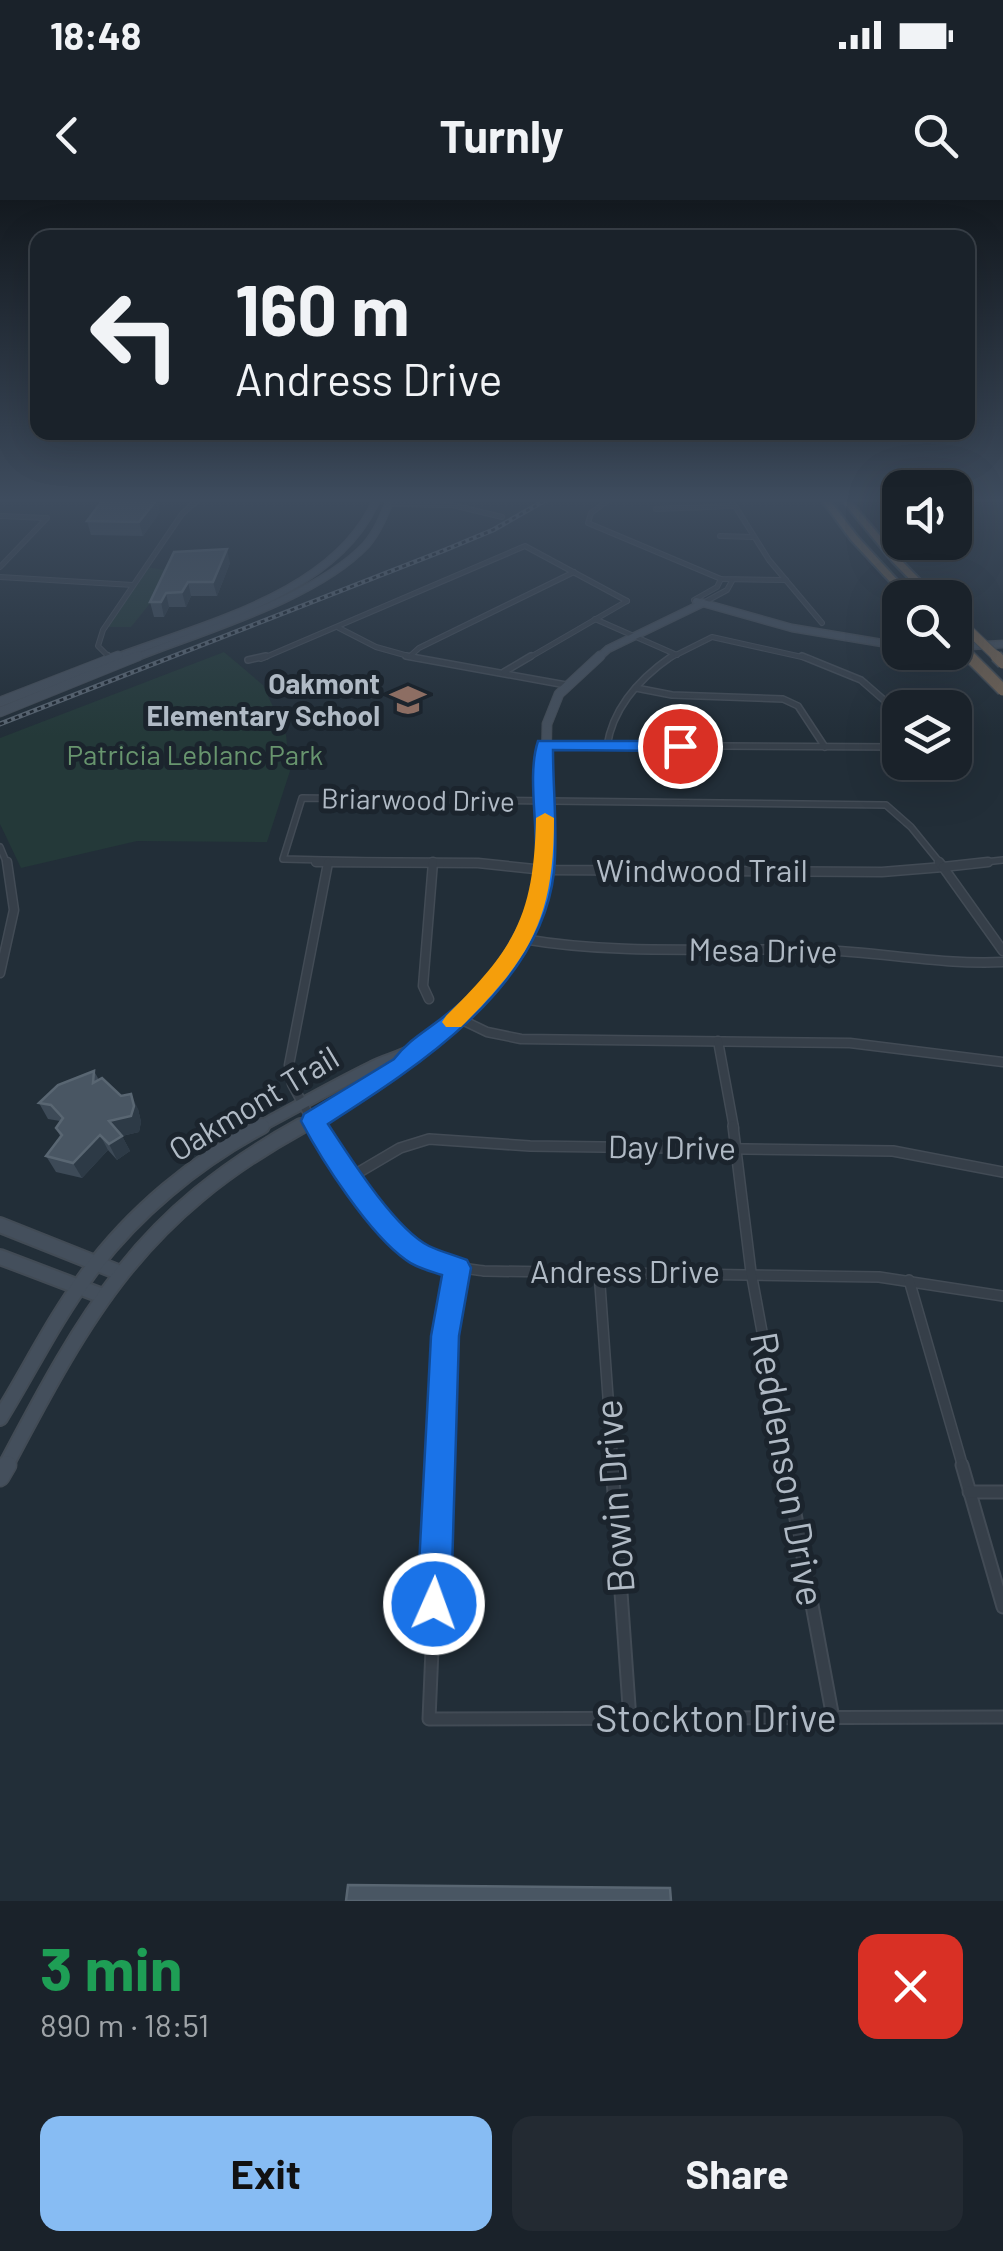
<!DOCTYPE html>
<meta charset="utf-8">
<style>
:root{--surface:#1a222a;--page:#232a32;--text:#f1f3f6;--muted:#9fa4a8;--line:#383f47;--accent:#87bcf3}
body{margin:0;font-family:Barlow,sans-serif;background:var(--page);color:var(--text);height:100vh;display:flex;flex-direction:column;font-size:38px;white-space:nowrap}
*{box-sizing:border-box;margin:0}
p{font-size:32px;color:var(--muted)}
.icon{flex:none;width:55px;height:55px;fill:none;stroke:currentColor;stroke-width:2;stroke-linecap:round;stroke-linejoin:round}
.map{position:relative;height:1701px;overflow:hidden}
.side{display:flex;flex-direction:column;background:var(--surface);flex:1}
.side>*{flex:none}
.top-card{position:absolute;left:30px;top:30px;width:945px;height:210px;border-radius:20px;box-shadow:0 10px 40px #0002,0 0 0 2px var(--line);background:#1a222a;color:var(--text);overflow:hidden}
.tools{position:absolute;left:882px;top:270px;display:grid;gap:20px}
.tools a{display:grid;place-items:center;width:90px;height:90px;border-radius:20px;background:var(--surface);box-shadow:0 10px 40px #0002,0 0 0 2px var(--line);font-size:50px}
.pin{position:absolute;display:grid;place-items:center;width:85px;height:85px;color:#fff;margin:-42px;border:5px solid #fff;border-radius:50%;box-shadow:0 2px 10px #0007}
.me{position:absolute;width:110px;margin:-55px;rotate:2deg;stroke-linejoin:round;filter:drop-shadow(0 0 8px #0008)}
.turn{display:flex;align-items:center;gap:35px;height:210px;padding:0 40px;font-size:45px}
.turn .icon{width:130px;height:130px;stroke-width:2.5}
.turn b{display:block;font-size:70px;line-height:85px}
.round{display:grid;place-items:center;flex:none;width:105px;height:105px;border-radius:20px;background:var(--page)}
.head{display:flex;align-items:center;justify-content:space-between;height:170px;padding:0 40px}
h1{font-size:60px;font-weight:700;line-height:75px;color:#1e9e55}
.action{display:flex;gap:20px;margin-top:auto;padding:20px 40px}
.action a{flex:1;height:115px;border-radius:20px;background:var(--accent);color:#111;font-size:40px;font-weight:700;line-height:115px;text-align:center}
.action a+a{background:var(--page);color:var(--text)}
.status{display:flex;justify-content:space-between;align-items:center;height:70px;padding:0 50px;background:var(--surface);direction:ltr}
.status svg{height:28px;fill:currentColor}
header{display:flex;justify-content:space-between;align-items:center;height:130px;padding:0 40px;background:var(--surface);font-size:45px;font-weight:700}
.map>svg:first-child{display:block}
.green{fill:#243939}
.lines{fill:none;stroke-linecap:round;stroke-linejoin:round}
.street-far4-casing{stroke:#424b55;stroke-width:6}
.street-far3-casing{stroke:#424b55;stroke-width:8}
.street-far2-casing{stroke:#424b55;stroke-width:11}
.street-far1-casing{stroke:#424b55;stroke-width:12}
.street-casing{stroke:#424b55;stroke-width:15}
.secondary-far4-casing{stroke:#424b55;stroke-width:9}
.secondary-far3-casing{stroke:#424b55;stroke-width:11}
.secondary-far2-casing{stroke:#424b55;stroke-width:14}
.secondary-far1-casing{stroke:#424b55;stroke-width:18}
.secondary-casing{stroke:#424b55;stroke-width:21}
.highway-casing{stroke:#404a53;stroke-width:4}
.street-far4{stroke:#363f49;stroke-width:4}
.street-far3{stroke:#363f49;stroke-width:5}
.street-far2{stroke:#363f49;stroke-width:8}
.street-far1{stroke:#363f49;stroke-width:9}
.street{stroke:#363f49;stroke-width:11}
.secondary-far4{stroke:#444f5c;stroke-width:6}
.secondary-far3{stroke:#444f5c;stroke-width:9}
.secondary-far2{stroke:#444f5c;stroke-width:10}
.secondary-far1{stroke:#444f5c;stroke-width:14}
.secondary{stroke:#444f5c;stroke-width:18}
.highway{fill:#6f6153;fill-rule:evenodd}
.rail-casing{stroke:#586470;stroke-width:5}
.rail{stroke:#1b242d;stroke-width:2.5;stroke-dasharray:4;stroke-linecap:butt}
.highway-bridge-far1-casing{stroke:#404a53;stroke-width:11;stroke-linecap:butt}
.highway-bridge-casing{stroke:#404a53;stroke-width:14;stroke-linecap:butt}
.highway-bridge-far1{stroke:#6f6153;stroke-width:9}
.highway-bridge{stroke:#6f6153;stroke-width:11}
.wall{fill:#3d4a57}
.shaded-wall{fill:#2d3a46}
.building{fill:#495663;stroke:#596672;stroke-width:2.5}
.route{fill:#1a73e8;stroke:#114b97;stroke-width:2.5}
.slow{fill:#f59e0b}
.labels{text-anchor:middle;stroke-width:10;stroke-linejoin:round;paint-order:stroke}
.far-poi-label{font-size:28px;font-weight:bold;fill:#b0bac5;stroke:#1b242d;text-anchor:end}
.far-park-label{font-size:28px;fill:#68956e;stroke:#1b242d}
.far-street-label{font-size:28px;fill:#b0bac5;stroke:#1b242d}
.street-label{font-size:32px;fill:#b0bac5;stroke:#1b242d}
.near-street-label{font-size:38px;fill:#b0bac5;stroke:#1b242d}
</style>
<div class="status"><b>18:48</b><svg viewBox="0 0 49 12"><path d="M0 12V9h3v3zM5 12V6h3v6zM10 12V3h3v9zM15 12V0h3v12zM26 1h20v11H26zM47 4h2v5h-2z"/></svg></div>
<header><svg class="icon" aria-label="back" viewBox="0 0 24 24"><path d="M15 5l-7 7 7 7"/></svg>Turnly<svg class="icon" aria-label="search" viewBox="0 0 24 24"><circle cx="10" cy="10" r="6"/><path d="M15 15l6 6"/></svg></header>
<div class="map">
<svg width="1003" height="1701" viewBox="0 0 1003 1701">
<rect width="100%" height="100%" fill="#222e38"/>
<g class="green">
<path d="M 146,367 L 165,370 L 152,401 L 131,427 L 105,427 Z"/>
<path d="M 224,452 L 263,485 L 286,535 L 290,571 L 267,642 L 137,641 L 21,668 L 0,624 L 0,538 Z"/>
</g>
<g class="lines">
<defs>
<g id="street-far4">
<path d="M 611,298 L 591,313 L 588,323 L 721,379 L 786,380"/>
<path d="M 730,298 L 769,360 L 822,423"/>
<path d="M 389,304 L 452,305 L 502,317"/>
<path d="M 656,309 L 734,306"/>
<path d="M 0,316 L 47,318 L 0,367"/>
<path d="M 720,336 L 752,337"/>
<path d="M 0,377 L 133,385"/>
<path d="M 694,400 L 717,387 L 721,379"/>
<path d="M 703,403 L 727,390 L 732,381"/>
<path d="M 595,419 L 677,455"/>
<path d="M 339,428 L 376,447 L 419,459"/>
<path d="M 409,457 L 419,448 L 574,372"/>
<path d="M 111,459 L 98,446 L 103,430 L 182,314 L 200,298"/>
<path d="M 261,459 L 525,346 L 627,401"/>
<path d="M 527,459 L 627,401"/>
<path d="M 668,459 L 712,437 L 811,459"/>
</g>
<g id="street-far3">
<path d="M 108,456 L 112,460"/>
<path d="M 406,456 L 566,485"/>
<path d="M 802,456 L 861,480 L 900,514"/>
<path d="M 248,460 L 266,456"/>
<path d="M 504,472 L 531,456"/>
<path d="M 636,488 L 672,495 L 783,499 L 798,506 L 825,547"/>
<path d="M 544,545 L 900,547"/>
<path d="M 607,546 C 613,507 640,478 672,456"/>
<path d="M 0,647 L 7,664"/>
<path d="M 491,664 L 283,659 L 302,598 L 886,605 L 911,627 L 941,664"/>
<path d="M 967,664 L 1003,660"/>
</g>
<g id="street-far2">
<path d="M 316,662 L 478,663 L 544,670 L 882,672 L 943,667"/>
<path d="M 939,662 L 943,667"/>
<path d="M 943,667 L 1003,751"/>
<path d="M 943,667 L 988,662"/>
<path d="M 523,739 C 622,756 720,747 820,750 C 882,752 941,765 1003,762"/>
<path d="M 0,773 L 14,710 L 7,662"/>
<path d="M 429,799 L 423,786 L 433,662"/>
<path d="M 458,818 L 487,832 L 521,839 L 850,843 L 1003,862"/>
<path d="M 718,841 L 734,928"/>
<path d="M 316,928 L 292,884 L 289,865 L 328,663"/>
</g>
<g id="street-far1">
<path d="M 314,926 C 340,965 382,1034 423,1057 C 442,1067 464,1068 484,1071 L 879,1077 L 1003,1096"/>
<path d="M 733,926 L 751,1072 L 787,1267"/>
<path d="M 349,978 L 400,948 L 429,939 L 530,946 L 893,951 L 1003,972"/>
<path d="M 599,1071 L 613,1267"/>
<path d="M 909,1080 L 963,1267"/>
<path d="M 439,1267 L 445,1135 L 457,1068"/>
</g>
<g id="street">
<path d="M 440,1265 L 429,1519 L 1003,1517"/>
<path d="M 612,1265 L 630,1520"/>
<path d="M 786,1265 L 833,1518"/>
<path d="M 962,1265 L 1003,1407"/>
<path d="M 969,1292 L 1003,1292"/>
</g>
<g id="secondary-far4">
<path d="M 696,401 L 792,428 L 900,446"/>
<path d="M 955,447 L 1003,444"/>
<path d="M 112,459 C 201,425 338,394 377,298"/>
<path d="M 132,459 C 201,431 315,399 366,345 C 378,331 384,315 391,298"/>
<path d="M 597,459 L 608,449 L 703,403"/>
</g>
<g id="secondary-far3">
<path d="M 0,502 L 118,456"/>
<path d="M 0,512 L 138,456"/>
<path d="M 544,664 L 547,524 L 559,494 L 600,456"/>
</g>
<g id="secondary-far2">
<path d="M 257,928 C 295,908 333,886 372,867 C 385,860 401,857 414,849 C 477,812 544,740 544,662"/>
<path d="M 297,928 C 334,907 388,888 412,851"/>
</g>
<g id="secondary-far1">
<path d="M 0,1025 L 118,1072"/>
<path d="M 0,1057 L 100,1095"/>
<path d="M 0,1218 C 29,1171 55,1118 88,1074 C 133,1013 196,961 262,926"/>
<path d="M 5,1267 C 88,1110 140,1015 301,926"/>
</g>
<path id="secondary" d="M 0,1277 L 7,1265"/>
<g id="highway">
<path d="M 820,298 L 828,298 L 857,336 L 914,398 L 905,398 L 851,340 Z"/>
<path d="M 840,298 L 848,298 L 898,357 L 938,398 L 928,398 L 892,361 Z"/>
</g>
</defs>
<use href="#street-far4" class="street-far4-casing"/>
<use href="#street-far3" class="street-far3-casing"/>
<use href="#street-far2" class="street-far2-casing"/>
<use href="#street-far1" class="street-far1-casing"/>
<use href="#street" class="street-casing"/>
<use href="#secondary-far4" class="secondary-far4-casing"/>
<use href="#secondary-far3" class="secondary-far3-casing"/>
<use href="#secondary-far2" class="secondary-far2-casing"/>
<use href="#secondary-far1" class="secondary-far1-casing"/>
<use href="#secondary" class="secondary-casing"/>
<use href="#highway" class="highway-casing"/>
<use href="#street-far4" class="street-far4"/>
<use href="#street-far3" class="street-far3"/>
<use href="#street-far2" class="street-far2"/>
<use href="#street-far1" class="street-far1"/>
<use href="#street" class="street"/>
<use href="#secondary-far4" class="secondary-far4"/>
<use href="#secondary-far3" class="secondary-far3"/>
<use href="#secondary-far2" class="secondary-far2"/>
<use href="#secondary-far1" class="secondary-far1"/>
<use href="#secondary" class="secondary"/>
<use href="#highway" class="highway"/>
<defs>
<path id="rail" d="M 0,524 L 445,350 L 493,330 L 549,298"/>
</defs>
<use href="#rail" class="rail-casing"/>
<use href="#rail" class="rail"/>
<defs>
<g id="highway-bridge-far1">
<path d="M 955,417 L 999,459"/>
<path d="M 955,442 L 972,459"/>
</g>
<g id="highway-bridge">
<path d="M 969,456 L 1003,490"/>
<path d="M 996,456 L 1003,463"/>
</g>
</defs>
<use href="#highway-bridge-far1" class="highway-bridge-far1-casing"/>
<use href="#highway-bridge" class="highway-bridge-casing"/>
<use href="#highway-bridge-far1" class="highway-bridge-far1"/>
<use href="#highway-bridge" class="highway-bridge"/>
</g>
<g class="wall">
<path d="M 160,312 L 143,336 L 91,335 L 87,321 Z"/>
<path d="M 174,352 L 230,363 L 217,396 L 191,396 L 186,407 L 169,407 L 164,417 L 154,417 L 150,402 Z"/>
<path d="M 94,871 L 99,880 L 138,909 L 141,922 L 139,932 L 122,936 L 130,951 L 117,960 L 108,950 L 82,978 L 56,972 L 46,956 L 60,936 L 56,928 L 60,921 L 48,919 L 39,903 Z"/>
</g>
<g class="shaded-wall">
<path d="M 157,299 L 160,312 L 143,336 L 139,322 Z"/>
<path d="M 227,349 L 230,363 L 217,396 L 213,382 Z"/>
<path d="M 188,382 L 191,396 L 186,407 L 182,392 Z"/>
<path d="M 166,393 L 169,407 L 164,417 L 161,402 Z"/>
<path d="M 131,894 L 138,909 L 141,922 L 139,932 L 117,937 L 109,921 Z"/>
<path d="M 100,935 L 108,950 L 82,978 L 73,963 Z"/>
<path d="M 122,936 L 130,951 L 117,960 L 109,944 Z"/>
</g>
<g class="building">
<path d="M 104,298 L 149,298 L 157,299 L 139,322 L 87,321 Z"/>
<path d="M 227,349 L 213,382 L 188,382 L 182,392 L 166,393 L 161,402 L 150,402 L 174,352 Z"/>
<path d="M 94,871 L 93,883 L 102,878 L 121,896 L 131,894 L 134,906 L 131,916 L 109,921 L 122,936 L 109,944 L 100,935 L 73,963 L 46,956 L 62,935 L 56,928 L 63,918 L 51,905 L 39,903 L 58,885 Z"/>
<path d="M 348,1685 L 670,1688 L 671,1701 L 346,1701 Z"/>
</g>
<linearGradient id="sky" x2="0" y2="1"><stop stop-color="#13191f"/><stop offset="0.56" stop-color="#3e4c5e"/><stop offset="1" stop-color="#3e4c5e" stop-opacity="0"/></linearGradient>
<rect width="1003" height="536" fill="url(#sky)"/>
<path class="route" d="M 538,541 L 680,541 L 688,546 L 680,551 L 553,550 C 553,590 558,633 554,672 C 541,788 417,867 328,924 C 349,956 395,1029 429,1046 C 441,1052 455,1055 467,1060 L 471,1068 L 459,1136 L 451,1404 L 446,1416 L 434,1421 L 422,1416 L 417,1404 L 431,1136 L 442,1075 C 430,1071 416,1068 406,1060 C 369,1034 322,961 301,921 L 304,914 L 394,859 C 409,839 429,829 447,814 C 491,780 527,729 535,672 C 540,633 526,577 538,541 Z"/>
<path class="slow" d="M 545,613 L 554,618 C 554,719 531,757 461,827 L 446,827 L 442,822 L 446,816 C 515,748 534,716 536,618 Z"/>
<defs>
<symbol id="school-bare" viewBox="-9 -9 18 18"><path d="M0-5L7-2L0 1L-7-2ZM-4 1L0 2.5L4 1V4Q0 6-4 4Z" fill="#8d6e63" stroke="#1b242d" stroke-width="2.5" paint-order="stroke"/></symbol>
</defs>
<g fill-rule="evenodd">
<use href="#school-bare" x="383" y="475" width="50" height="50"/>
</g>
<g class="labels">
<g class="far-poi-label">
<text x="380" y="494">Oakmont<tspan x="380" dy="32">Elementary School</tspan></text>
</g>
<g class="far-park-label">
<text x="195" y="565">Patricia Leblanc Park</text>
</g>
<g class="far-street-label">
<text transform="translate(418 600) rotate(1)" y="10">Briarwood Drive</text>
</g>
<g class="street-label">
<text x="702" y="682">Windwood Trail</text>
<text transform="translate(763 751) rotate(1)" y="11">Mesa Drive</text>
<text transform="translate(254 904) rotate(-31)" y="11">Oakmont Trail</text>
<text transform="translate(672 948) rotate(1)" y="11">Day Drive</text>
<text x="625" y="1083">Andress Drive</text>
</g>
<g class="near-street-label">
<text transform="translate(787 1269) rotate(80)" y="13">Reddenson Drive</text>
<text transform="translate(615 1296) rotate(-94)" y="13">Bowin Drive</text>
<text x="716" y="1532">Stockton Drive</text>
</g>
</g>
</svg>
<div class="tools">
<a><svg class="icon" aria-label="sound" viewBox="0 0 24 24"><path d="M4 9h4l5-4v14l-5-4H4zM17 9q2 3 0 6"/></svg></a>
<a><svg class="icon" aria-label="search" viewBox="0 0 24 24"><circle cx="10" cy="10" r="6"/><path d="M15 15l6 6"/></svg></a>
<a><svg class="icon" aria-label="layers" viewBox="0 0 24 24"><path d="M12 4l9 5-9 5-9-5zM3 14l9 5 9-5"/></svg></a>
</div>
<div class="pin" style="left:680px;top:546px;background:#d93025"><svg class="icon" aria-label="arrive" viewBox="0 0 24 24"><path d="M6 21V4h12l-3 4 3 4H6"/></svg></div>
<svg class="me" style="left:434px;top:1404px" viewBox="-20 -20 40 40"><circle r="17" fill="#1a73e8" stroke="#fff" stroke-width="3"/><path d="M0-11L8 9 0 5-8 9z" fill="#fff"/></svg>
<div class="top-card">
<div class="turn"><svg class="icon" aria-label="left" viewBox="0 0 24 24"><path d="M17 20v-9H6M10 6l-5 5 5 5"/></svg><div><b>160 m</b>Andress Drive</div></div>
</div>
</div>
<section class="side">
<div class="head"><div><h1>3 min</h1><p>890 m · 18:51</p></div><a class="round" style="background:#d93025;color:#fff"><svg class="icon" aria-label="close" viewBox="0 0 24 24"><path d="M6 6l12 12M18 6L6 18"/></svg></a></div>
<div class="action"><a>Exit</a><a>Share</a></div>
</section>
